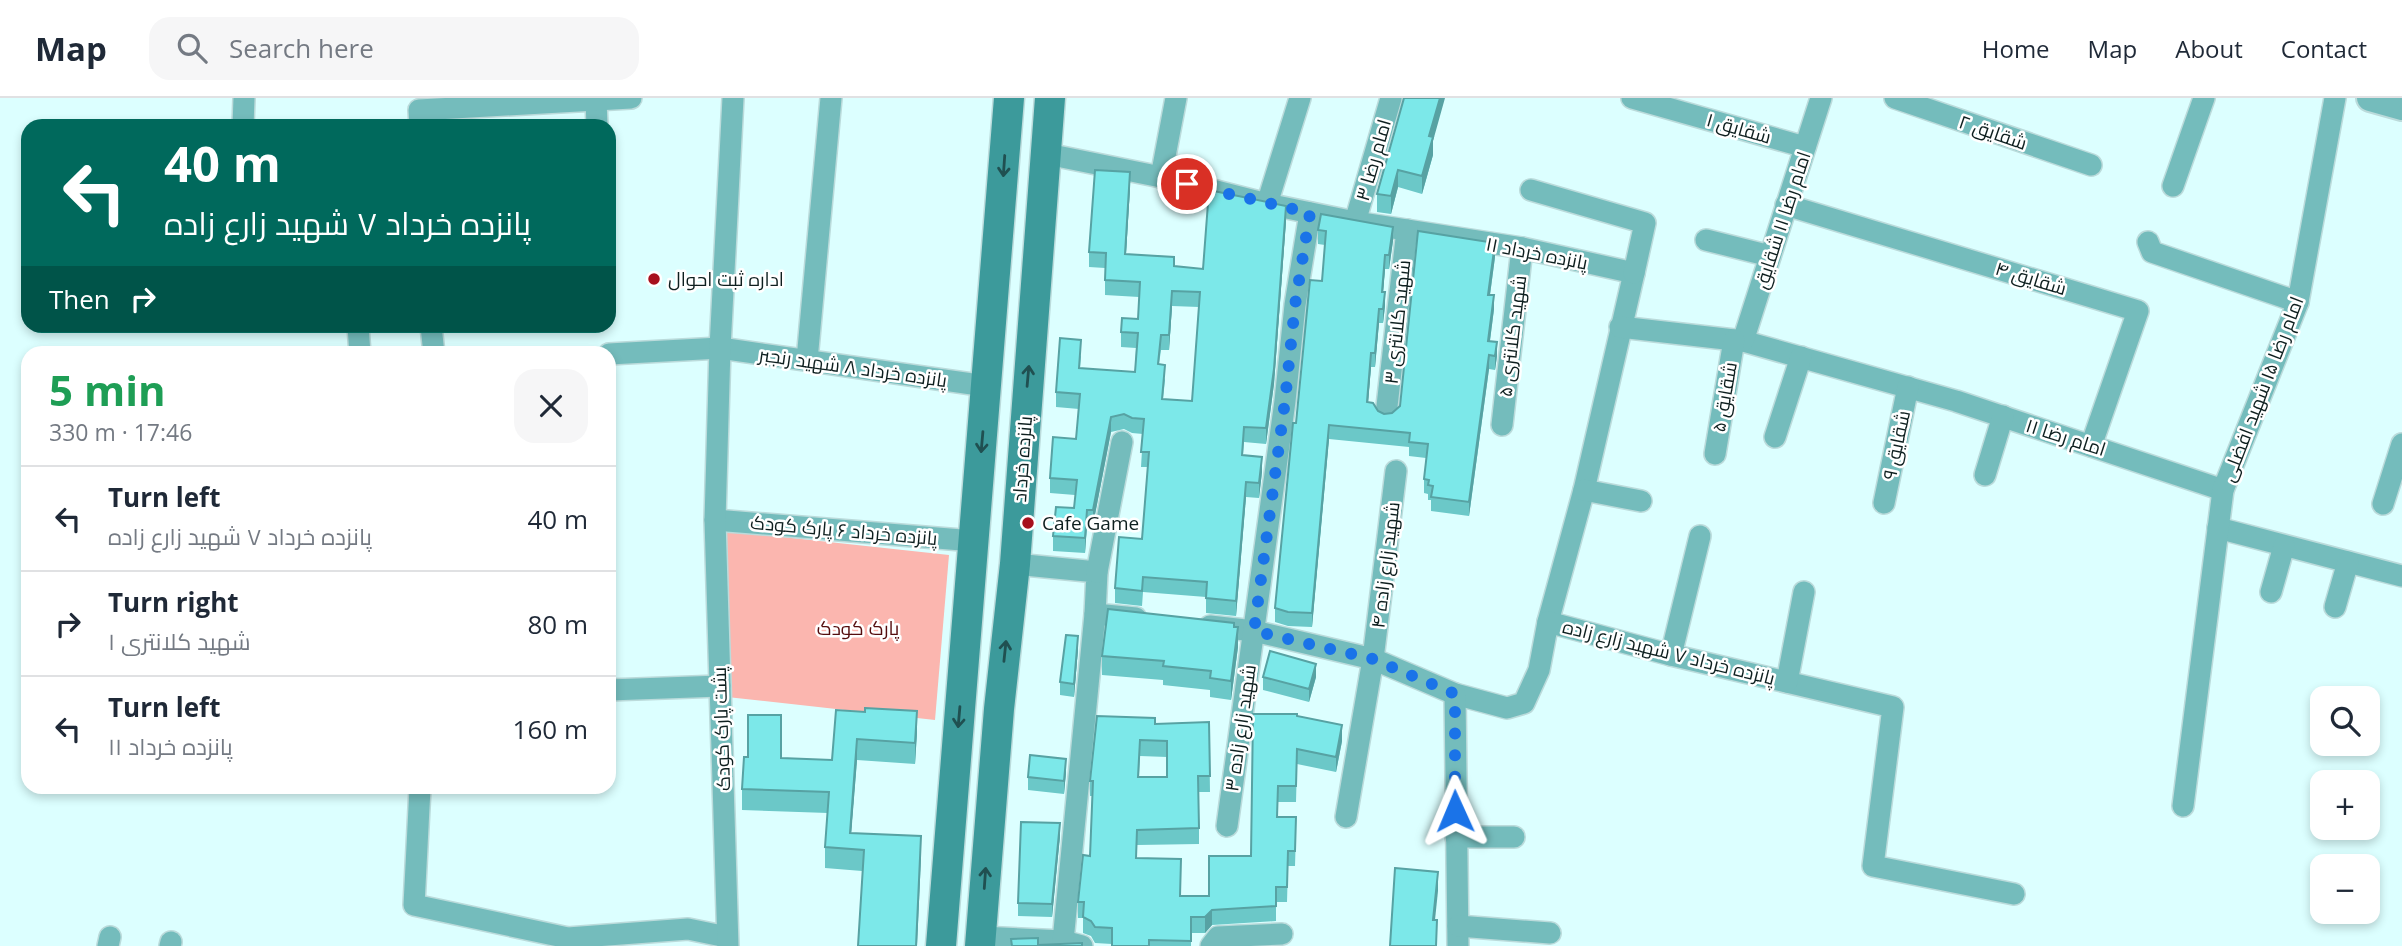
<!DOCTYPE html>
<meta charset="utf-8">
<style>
:root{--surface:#fff;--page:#f6f6f7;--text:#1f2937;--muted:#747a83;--line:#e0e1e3}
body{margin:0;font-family:"Open Sans",Cairo,sans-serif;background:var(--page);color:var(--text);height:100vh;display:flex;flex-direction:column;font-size:26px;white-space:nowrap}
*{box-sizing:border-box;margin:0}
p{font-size:23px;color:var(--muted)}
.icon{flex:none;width:38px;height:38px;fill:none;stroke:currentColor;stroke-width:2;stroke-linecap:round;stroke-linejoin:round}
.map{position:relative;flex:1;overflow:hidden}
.details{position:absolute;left:21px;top:248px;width:595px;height:448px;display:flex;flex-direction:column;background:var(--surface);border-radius:21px;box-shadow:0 4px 10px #0003}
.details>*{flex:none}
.hud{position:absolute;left:21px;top:21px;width:595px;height:214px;border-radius:21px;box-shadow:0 4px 10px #0003;background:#00695c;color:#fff;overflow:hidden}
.fabs{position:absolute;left:2310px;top:588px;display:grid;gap:14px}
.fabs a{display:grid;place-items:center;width:70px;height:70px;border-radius:14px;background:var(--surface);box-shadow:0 4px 10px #0003;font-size:35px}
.pin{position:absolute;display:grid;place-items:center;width:60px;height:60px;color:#fff;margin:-30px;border:4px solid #fff;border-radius:50%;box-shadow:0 2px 7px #0007}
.me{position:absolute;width:77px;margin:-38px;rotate:359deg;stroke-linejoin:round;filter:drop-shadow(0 0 5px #0008)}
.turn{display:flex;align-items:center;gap:24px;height:147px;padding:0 28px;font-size:32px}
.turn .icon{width:91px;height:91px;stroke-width:2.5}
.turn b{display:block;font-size:49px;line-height:60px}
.then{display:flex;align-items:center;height:66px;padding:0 28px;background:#0003;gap:14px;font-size:26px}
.round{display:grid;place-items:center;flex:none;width:74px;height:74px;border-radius:21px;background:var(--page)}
.summary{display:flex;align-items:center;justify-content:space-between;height:119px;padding:0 28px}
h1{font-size:42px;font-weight:700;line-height:52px;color:#1e9e55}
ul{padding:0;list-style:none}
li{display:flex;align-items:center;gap:21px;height:105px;padding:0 28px;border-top:2px solid var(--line)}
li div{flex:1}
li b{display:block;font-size:26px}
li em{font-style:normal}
header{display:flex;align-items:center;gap:42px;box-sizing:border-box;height:98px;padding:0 35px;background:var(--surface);border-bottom:2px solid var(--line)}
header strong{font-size:33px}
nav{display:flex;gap:38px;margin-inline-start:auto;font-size:24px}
.search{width:490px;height:63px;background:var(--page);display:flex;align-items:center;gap:18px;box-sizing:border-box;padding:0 24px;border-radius:21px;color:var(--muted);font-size:26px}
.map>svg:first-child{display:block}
.green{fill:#fbb6af}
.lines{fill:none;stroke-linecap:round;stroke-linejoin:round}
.minor-casing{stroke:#bbdbdb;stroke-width:24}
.tertiary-casing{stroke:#bbdbdb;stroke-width:30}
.secondary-casing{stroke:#bbdbdb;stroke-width:33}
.minor{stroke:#74bcbc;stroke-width:21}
.tertiary{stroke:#74bcbc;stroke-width:26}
.secondary{stroke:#3c9a9b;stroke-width:30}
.wall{fill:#6bc8c8;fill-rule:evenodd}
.shaded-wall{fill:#57a2a3}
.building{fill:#7ce8e9;stroke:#57a2a3;stroke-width:2;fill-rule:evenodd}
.oneway{stroke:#205051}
.route{stroke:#1a73e8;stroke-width:12;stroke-dasharray:0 21.6}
.poi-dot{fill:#a7101d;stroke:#fff;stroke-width:2.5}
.labels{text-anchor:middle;stroke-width:5;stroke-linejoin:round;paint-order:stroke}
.street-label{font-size:19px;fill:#0e1f1f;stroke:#fff}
.poi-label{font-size:19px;fill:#0e1f1f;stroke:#fff;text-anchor:start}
.park-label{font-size:19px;fill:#550d0e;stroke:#fff}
</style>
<header>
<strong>Map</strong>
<div class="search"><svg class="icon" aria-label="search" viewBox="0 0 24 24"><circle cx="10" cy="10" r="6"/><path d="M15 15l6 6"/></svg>Search here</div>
<nav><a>Home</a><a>Map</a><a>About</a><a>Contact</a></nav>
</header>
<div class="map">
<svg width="2402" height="848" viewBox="0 0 2402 848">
<rect width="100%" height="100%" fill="#dcffff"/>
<path class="green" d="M 727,433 L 949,457 L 935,622 L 727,599 Z"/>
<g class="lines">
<defs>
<g id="minor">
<path d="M 1632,0 L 1805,49"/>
<path d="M 1895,0 L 2091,67"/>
<path d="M 596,2 L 597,28"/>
<path d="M 243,28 L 244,0"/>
<path d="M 420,28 L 419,12 L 631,0"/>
<path d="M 1047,56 L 1161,79 L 1267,106 L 1355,124 L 1522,150 L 1634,175 L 1584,392 L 1548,524"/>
<path d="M 1161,79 L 1176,0"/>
<path d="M 2173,88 L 2204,0"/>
<path d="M 1531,92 L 1645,125 L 1634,175"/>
<path d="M 1267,106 L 1300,0"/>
<path d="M 1786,107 L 2138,213 L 2091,348"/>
<path d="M 1355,124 L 1391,0"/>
<path d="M 1706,142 L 1770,158"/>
<path d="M 2148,144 L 2152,154 L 2298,204"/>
<path d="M 358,228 L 360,256"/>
<path d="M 431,228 L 434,256"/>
<path d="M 1620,229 L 1743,243 L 1956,303 L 2223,392"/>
<path d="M 1743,243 L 1821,0"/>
<path d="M 609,256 L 720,250 L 986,288"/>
<path d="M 807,262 L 831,0"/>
<path d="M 1386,317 L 1407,132"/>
<path d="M 1502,327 L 1522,150"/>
<path d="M 1775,339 L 1801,259"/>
<path d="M 1715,356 L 1734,242"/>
<path d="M 1985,377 L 2003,318"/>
<path d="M 1584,392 L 1641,403"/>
<path d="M 1884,405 L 1908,289"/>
<path d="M 2383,406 L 2402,346"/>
<path d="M 715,422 L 974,443"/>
<path d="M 2218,430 L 2402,478"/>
<path d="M 1015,466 L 1097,474 L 1095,516 L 1136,520"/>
<path d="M 1097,474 L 1122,344"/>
<path d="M 2271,494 L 2284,448"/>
<path d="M 2335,509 L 2348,464"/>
<path d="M 1210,528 L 1254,533 L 1373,561 L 1455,596 L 1507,610 L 1524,605 L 1539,572 L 1548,524 L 1671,557 L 1893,609 L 1873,768 L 2014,796"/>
<path d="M 1671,557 L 1700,438"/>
<path d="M 1787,584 L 1804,494"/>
<path d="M 609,592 L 720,588"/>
<path d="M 1455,596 L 1458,848"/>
<path d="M 420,690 L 414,807 L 568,840 L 688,831 L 727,839"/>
<path d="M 2183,708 L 2223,392 L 2298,204 L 2335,0"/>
<path d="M 1346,719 L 1373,561 L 1396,373"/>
<path d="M 1227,728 L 1285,303 L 1295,207 L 1310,115"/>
<path d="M 1456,739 L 1514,739"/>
<path d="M 1458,828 L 1550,835"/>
<path d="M 981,839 L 1063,843 L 1082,848"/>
<path d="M 1063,843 L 1095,516"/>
<path d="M 108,848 L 110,839"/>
<path d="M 170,848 L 171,844"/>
<path d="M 728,848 L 715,422 L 720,250 L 733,0"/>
<path d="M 1211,848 L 1218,839 L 1282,836"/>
</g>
<path id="tertiary" d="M 2370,0 L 2402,9"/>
<g id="secondary">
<path d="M 941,848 L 1009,0"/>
<path d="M 980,848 L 999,611 L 1015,466 L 1050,0"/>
</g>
</defs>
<use href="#minor" class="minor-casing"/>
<use href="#tertiary" class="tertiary-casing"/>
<use href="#secondary" class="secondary-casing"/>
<use href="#minor" class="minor"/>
<use href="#tertiary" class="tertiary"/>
<use href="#secondary" class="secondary"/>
</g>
<g class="wall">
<path d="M 1404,0 L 1433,43 L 1433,57 L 1422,96 L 1398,89 L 1391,116 L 1377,114 L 1377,96 Z"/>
<path d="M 1130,90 L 1126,156 L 1174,168 L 1203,171 L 1286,123 L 1274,286 L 1266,346 L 1244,344 L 1243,357 L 1262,374 L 1259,400 L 1246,399 L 1236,518 L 1206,515 L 1206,499 L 1143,494 L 1142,508 L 1115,505 L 1115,490 L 1142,441 L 1148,369 L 1141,369 L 1143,336 L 1132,335 L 1124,331 L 1111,334 L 1093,427 L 1087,427 L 1085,455 L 1053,453 L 1053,438 L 1074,410 L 1075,397 L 1050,395 L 1050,380 L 1076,341 L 1079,311 L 1056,309 L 1056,294 L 1081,257 L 1080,270 L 1135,274 L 1136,250 L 1121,249 L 1121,234 L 1138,221 L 1139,199 L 1105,197 L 1105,170 L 1089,169 L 1089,154 ZM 1172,208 L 1199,209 L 1192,303 L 1163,301 L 1165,282 L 1159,266 L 1161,252 L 1169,252 Z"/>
<path d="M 1318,132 L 1393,143 L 1389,171 L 1385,171 L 1383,194 L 1385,208 L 1383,225 L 1379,225 L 1375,269 L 1371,269 L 1368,304 L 1378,313 L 1384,316 L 1392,315 L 1400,308 L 1495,159 L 1490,197 L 1494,211 L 1490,243 L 1497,258 L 1495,272 L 1489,271 L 1469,418 L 1431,413 L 1431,402 L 1428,402 L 1428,396 L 1424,395 L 1424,381 L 1426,360 L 1409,358 L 1409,349 L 1329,341 L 1312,529 L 1288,528 L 1275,524 L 1275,510 L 1296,325 L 1322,183 L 1325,147 L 1318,146 Z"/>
<path d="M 1234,529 L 1238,549 L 1231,602 L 1210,599 L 1210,592 L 1163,587 L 1163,582 L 1102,577 L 1102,558 Z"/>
<path d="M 1078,551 L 1074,599 L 1060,597 L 1060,584 Z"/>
<path d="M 1263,579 L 1316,579 L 1309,604 L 1263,592 Z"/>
<path d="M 836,612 L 917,634 L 915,666 L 857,662 L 851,735 L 921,759 L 862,773 L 825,770 L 825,749 L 828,715 L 742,712 L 742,691 L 781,660 L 832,662 Z"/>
<path d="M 1297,618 L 1342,643 L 1336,674 L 1297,666 L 1296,704 L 1278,704 L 1278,719 L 1296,734 L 1295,768 L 1288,768 L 1287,804 L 1276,804 L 1276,823 L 1212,827 L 1205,835 L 1191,835 L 1191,848 L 1112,848 L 1112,846 L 1095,845 L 1091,838 L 1083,835 L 1083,820 L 1078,820 L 1078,804 L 1090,758 L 1092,698 L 1090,698 L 1090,683 L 1155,626 L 1209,624 L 1210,694 L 1199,694 L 1199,746 L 1137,747 L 1136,760 L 1181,798 L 1209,798 L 1251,758 ZM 1140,658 L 1167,659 L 1167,679 L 1139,679 Z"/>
<path d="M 1066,674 L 1064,696 L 1028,692 L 1028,679 Z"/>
<path d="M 1060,738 L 1052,819 L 1018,818 L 1018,805 Z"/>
</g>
<g class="shaded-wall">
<path d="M 1440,0 L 1445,0 L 1433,43 L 1433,57 L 1422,96 L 1422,78 L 1429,38 Z"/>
<path d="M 1398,72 L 1398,89 L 1391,116 L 1391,98 Z"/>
<path d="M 1130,74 L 1130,90 L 1125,171 L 1125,156 Z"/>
<path d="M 1286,108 L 1286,123 L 1274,286 L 1266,346 L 1266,330 Z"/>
<path d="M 1393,129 L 1393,143 L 1389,171 L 1389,157 Z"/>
<path d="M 1495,145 L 1495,159 L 1488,211 L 1488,197 Z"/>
<path d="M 1385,157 L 1385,171 L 1382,208 L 1382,194 Z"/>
<path d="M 1172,193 L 1172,208 L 1169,252 L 1169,237 Z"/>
<path d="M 1385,194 L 1385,208 L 1383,225 L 1383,211 Z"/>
<path d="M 1494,197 L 1494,211 L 1488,257 L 1488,243 Z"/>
<path d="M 1379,211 L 1379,225 L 1375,269 L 1375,255 Z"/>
<path d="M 1497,244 L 1497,258 L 1495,272 L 1495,258 Z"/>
<path d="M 1371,255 L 1371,269 L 1367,318 L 1367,304 Z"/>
<path d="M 1489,257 L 1489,271 L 1469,418 L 1469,404 Z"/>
<path d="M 1111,319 L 1111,334 L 1093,427 L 1093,412 Z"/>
<path d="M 1329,327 L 1329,341 L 1312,529 L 1312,515 Z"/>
<path d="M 1262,359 L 1262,374 L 1259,400 L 1259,385 Z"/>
<path d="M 1246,384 L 1246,399 L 1236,518 L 1236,503 Z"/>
<path d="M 1087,412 L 1087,427 L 1085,455 L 1085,440 Z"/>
<path d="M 1238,529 L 1238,549 L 1231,602 L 1231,583 Z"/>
<path d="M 1078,538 L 1078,551 L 1074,599 L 1074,586 Z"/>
<path d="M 1316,566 L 1316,579 L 1309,604 L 1309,591 Z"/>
<path d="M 917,613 L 917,634 L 915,666 L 915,645 Z"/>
<path d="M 1342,627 L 1342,643 L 1336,674 L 1336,659 Z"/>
<path d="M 857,641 L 857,662 L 850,751 L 850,735 Z"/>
<path d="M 1066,661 L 1066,674 L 1064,696 L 1064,683 Z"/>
<path d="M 1060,725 L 1060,738 L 1052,819 L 1052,806 Z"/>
<path d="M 921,738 L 921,759 L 917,848 L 916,848 Z"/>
<path d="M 1438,774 L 1438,793 L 1433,841 L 1433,822 Z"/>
<path d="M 1212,812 L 1212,827 L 1205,835 L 1205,819 Z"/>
</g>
<g class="building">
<path d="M 1404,0 L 1440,0 L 1429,38 L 1433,39 L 1422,78 L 1398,72 L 1391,98 L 1377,96 Z"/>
<path d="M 1095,72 L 1130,74 L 1125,156 L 1174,159 L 1174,168 L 1203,171 L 1209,92 L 1286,108 L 1274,271 L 1266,330 L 1244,329 L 1242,357 L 1262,359 L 1259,385 L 1246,384 L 1236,503 L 1206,500 L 1207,484 L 1143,479 L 1142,493 L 1115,490 L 1119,439 L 1142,441 L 1149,354 L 1141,354 L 1144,321 L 1132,320 L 1124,316 L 1111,319 L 1093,412 L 1087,412 L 1085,440 L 1053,438 L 1056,409 L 1074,410 L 1077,382 L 1050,380 L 1053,339 L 1076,341 L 1080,296 L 1056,294 L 1060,240 L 1081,242 L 1079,270 L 1135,274 L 1138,235 L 1121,234 L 1122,220 L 1138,221 L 1140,184 L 1105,182 L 1106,155 L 1089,154 ZM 1172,193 L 1200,194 L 1192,303 L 1162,301 L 1165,267 L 1158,266 L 1161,237 L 1169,237 Z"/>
<path d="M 1321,116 L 1393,129 L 1389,157 L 1385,157 L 1382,194 L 1385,194 L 1383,211 L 1379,211 L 1375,255 L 1371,255 L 1367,304 L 1373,305 L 1378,313 L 1384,316 L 1392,315 L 1400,308 L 1418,133 L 1495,145 L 1488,197 L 1494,197 L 1488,243 L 1497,244 L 1495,258 L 1489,257 L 1469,404 L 1431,399 L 1433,388 L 1428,387 L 1429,382 L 1424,381 L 1428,346 L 1409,344 L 1410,335 L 1329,327 L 1312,515 L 1288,514 L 1275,510 L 1293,325 L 1296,325 L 1310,182 L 1322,183 L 1326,133 L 1318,132 Z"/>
<path d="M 1108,511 L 1234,525 L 1234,529 L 1238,529 L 1231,583 L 1210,580 L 1211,573 L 1163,568 L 1164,563 L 1102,558 Z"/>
<path d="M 1066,537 L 1078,538 L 1074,586 L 1060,584 Z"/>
<path d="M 1270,553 L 1316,566 L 1309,591 L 1263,579 Z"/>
<path d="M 865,610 L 917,613 L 915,645 L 857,641 L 850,735 L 921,738 L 916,848 L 858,848 L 864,752 L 825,749 L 829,694 L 742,691 L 744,659 L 748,659 L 748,617 L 781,617 L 781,660 L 832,662 L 836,612 L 865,614 Z"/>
<path d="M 1253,616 L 1297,616 L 1297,618 L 1342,627 L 1336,659 L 1297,651 L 1296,688 L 1278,688 L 1277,719 L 1296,719 L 1295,753 L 1288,753 L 1287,789 L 1276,789 L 1276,808 L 1212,812 L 1205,819 L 1191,819 L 1191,843 L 1149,842 L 1149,848 L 1112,848 L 1112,830 L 1095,829 L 1091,823 L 1083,819 L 1084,804 L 1078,804 L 1083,757 L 1090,758 L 1093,683 L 1090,683 L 1097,618 L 1155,620 L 1155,626 L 1209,624 L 1210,678 L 1198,678 L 1199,730 L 1137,732 L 1136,760 L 1181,761 L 1180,798 L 1209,798 L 1209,758 L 1251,758 ZM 1140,642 L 1167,643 L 1167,679 L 1138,679 Z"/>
<path d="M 1030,657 L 1066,661 L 1064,683 L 1028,679 Z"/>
<path d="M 1021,724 L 1060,725 L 1052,806 L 1018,805 Z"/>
<path d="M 1395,770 L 1438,774 L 1433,822 L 1437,822 L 1436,848 L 1390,848 Z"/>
<path d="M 1038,840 L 1038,847 L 1082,845 L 1082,848 L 1012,848 L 1011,841 Z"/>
</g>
<defs><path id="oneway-shaft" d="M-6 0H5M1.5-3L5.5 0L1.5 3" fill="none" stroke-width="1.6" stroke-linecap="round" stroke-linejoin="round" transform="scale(1.75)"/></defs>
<g class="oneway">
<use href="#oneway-shaft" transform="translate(1004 68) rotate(94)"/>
<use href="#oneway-shaft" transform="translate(1028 278) rotate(-85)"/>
<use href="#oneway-shaft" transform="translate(982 344) rotate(95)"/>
<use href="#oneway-shaft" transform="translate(1005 553) rotate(-84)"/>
<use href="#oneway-shaft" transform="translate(959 619) rotate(95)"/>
<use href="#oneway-shaft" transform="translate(985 780) rotate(-86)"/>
</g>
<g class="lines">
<path class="route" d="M 1187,86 L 1310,115 L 1295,207 L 1285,303 L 1254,533 L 1373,561 L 1455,596 L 1455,713"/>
</g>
<g class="poi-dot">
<circle cx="654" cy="181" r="7"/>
<circle cx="1028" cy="425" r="7"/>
</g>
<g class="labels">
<g class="street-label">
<text transform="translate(1739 30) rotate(16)" y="7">شقایق ۱</text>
<text transform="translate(1993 34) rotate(19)" y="7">شقایق ۲</text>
<text transform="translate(1373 62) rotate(-74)" y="7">امام رضا ۳</text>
<text transform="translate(1782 122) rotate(-72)" y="7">امام رضا ۱۱ شقایق</text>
<text transform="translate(1537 155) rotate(11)" y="7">پانزده خرداد ۱۱</text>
<text transform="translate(2031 180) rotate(17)" y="7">شقایق ۴</text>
<text transform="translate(1397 224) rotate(-84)" y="7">شهید کلانتری ۳</text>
<text transform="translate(1512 238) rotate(-83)" y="7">شهید کلانتری ۵</text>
<text transform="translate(853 269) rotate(8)" y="7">پانزده خرداد ۸ شهید رنجبر</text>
<text transform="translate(2262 291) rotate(-69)" y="7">امام رضا ۱۵ شهید افضلی</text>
<text transform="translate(1724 299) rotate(-80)" y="7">شقایق ۵</text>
<text transform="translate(2066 339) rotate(18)" y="7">امام رضا ۱۱</text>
<text transform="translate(1896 347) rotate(-78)" y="7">شقایق ۹</text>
<text transform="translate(1022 361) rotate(-86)" y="7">پانزده خرداد</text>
<text transform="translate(844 432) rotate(5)" y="7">پانزده خرداد ۶ پارک کودک</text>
<text transform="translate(1385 467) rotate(-83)" y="7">شهید زارع زاده ۴</text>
<text transform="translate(1669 554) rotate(14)" y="7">پانزده خرداد ۷ شهید زارع زاده</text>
<text transform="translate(1240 630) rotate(-82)" y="7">شهید زارع زاده ۳</text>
<text transform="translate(721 631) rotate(-92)" y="7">پشت پارک کودک</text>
</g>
<g class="poi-label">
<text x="668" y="188">اداره ثبت احوال</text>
<text x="1042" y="432">Cafe Game</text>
</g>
<g class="park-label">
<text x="858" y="537">پارک کودک</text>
</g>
</g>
</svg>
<div class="fabs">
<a><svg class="icon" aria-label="search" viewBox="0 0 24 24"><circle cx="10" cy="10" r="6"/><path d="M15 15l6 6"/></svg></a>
<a>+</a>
<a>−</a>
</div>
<div class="pin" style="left:1187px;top:86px;background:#d93025"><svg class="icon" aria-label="arrive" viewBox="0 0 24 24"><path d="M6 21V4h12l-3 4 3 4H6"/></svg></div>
<svg class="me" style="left:1455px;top:713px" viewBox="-20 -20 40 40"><path d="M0-17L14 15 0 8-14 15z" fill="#1a73e8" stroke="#fff" stroke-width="4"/></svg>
<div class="hud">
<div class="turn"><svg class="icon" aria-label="left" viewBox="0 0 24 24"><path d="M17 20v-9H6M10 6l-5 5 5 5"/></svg><div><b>40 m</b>پانزده خرداد ۷ شهید زارع زاده</div></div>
<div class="then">Then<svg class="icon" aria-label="right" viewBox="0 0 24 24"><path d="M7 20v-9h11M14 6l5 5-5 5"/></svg></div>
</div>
<section class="details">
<div class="summary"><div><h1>5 min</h1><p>330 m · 17:46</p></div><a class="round"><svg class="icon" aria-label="close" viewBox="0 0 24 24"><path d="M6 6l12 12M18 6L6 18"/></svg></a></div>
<ul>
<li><svg class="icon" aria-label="left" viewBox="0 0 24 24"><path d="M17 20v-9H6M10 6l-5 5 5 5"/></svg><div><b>Turn left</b><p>پانزده خرداد ۷ شهید زارع زاده</p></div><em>40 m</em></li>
<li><svg class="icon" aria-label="right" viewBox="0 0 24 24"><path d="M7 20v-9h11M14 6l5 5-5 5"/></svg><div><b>Turn right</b><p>شهید کلانتری ۱</p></div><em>80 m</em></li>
<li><svg class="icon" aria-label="left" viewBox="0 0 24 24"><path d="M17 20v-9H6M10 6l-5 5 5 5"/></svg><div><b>Turn left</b><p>پانزده خرداد ۱۱</p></div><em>160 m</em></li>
</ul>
</section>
</div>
